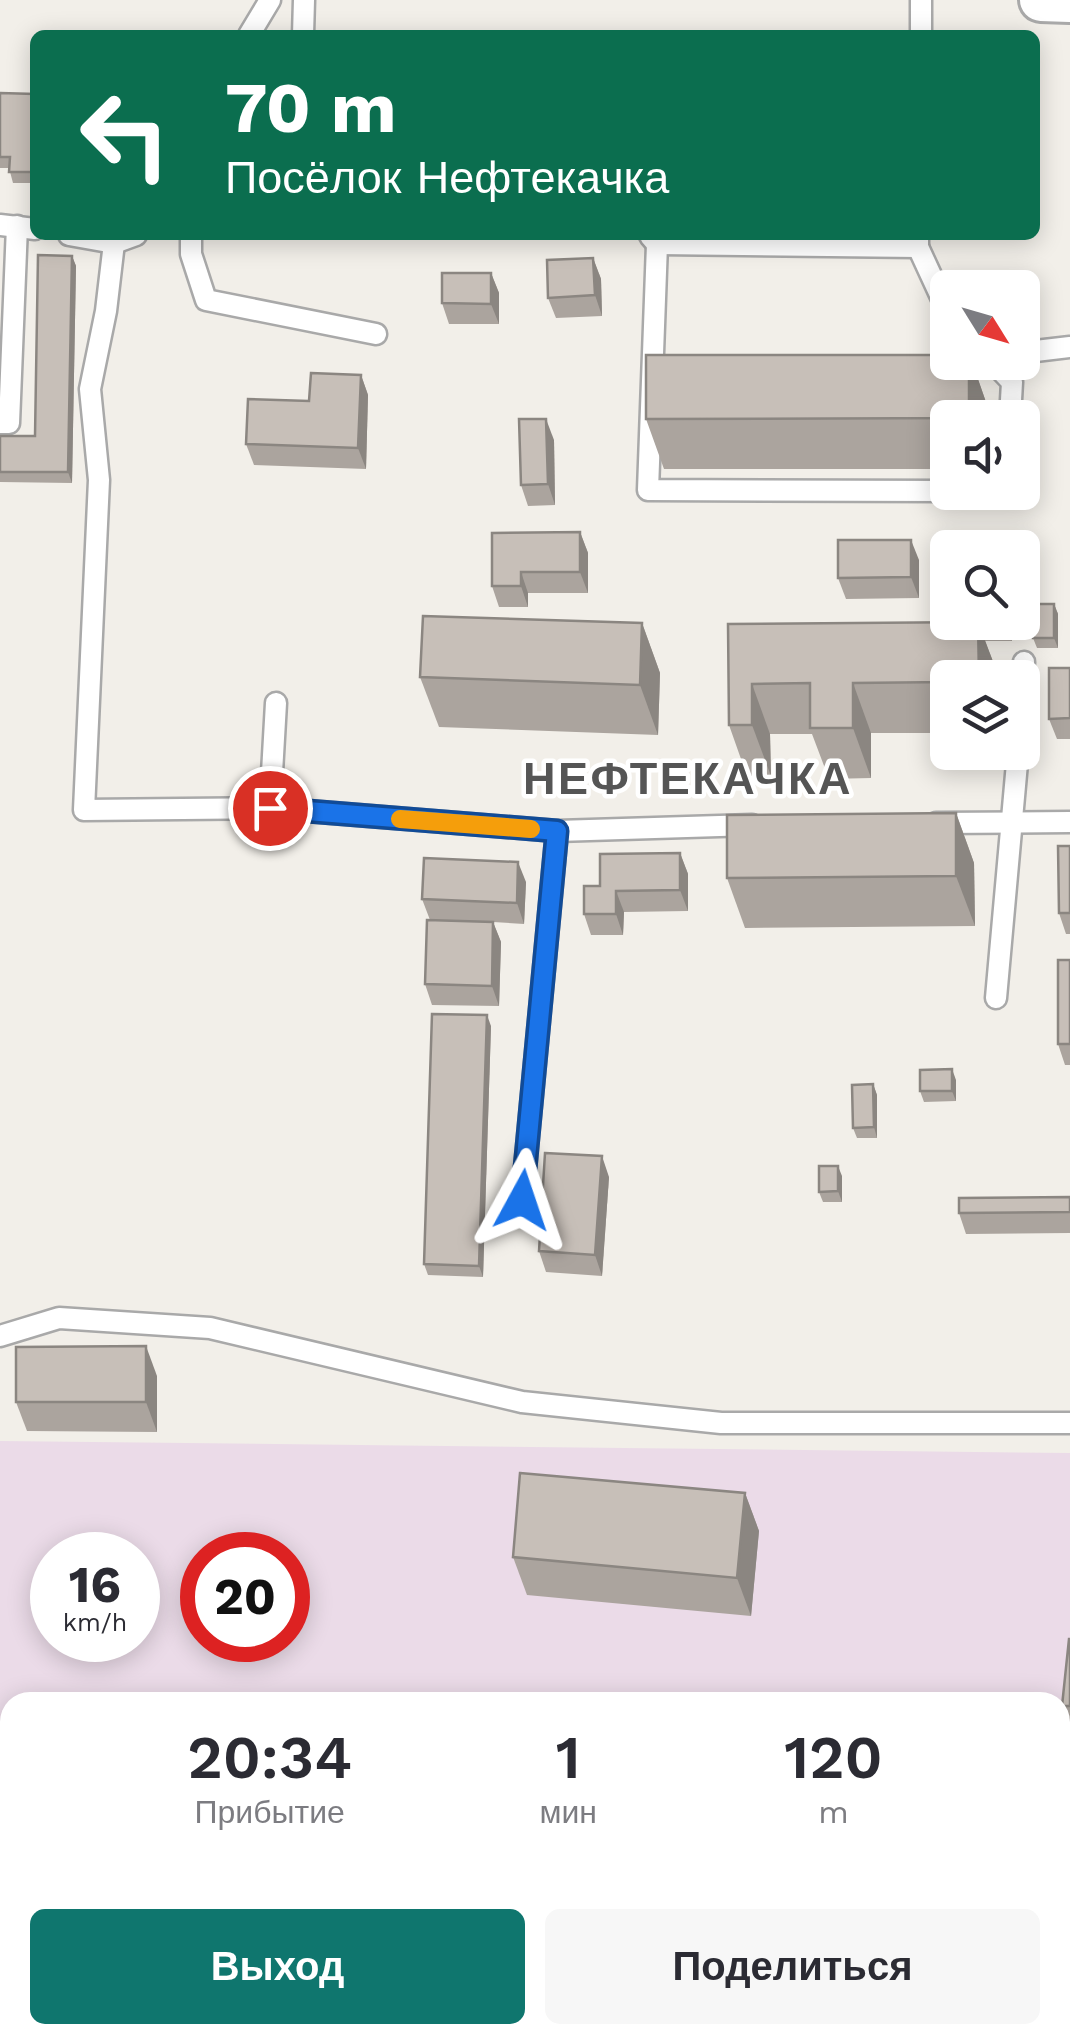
<!DOCTYPE html>
<html lang="ru">
<meta charset="utf-8">
<style>
:root{--surface:#fff;--page:#f7f7f7;--text:#2b2b33;--muted:#7c7c81;--accent:#0f766e}
body{margin:0;font-family:"Work Sans",sans-serif;background:var(--page);color:var(--text);height:100vh;display:flex;flex-direction:column;font-size:38px;white-space:nowrap}
*{box-sizing:border-box;margin:0}
p{font-size:32px;color:var(--muted)}
.icon{flex:none;width:55px;height:55px;fill:none;stroke:currentColor;stroke-width:2;stroke-linecap:round;stroke-linejoin:round}
.map{position:relative;flex:1;overflow:hidden}
.panel{position:absolute;left:0px;top:1692px;width:1070px;height:352px;display:flex;flex-direction:column;background:var(--surface);border-radius:30px 30px 0 0;box-shadow:0 5px 25px #0003}
.panel>*{flex:none}
.top-card{position:absolute;left:30px;top:30px;width:1010px;height:210px;border-radius:15px;box-shadow:0 5px 25px #0003;background:#0b6e4f;color:#fff;overflow:hidden}
.needle{width:65px;rotate:127deg}
.controls{position:absolute;left:930px;top:270px;display:grid;gap:20px}
.controls a{display:grid;place-items:center;width:110px;height:110px;border-radius:15px;background:var(--surface);box-shadow:0 5px 25px #0003;font-size:50px}
.speed{position:absolute;left:30px;top:1532px;display:flex;gap:20px;font-size:50px;font-weight:700;text-align:center}
.speed>*{display:grid;place-content:center;width:130px;height:130px;border-radius:50%;background:var(--surface);box-shadow:0 5px 25px #0003;line-height:1}
.speed small{font-size:25px;font-weight:400}
.speed .limit{border:15px solid #d22;background:#fff;color:#111}
.pin{position:absolute;display:grid;place-items:center;width:85px;height:85px;color:#fff;margin:-42px;border:5px solid #fff;border-radius:50%;box-shadow:0 2px 10px #0007}
.me{position:absolute;width:110px;margin:-55px;rotate:5deg;stroke-linejoin:round;filter:drop-shadow(0 0 8px #0008)}
.turn{display:flex;align-items:center;gap:35px;height:210px;padding:0 30px;font-size:45px}
.turn .icon{width:130px;height:130px;stroke-width:2.5}
.turn b{display:block;font-size:70px;line-height:85px}
.eta{display:flex;justify-content:space-evenly;align-items:center;height:170px;text-align:center}
.eta b{font-size:60px;font-weight:600;line-height:70px}
.primary-button{display:flex;gap:20px;margin-top:auto;padding:20px 30px}
.primary-button a{flex:1;height:115px;border-radius:15px;background:var(--accent);color:#fff;font-size:40px;font-weight:600;line-height:115px;text-align:center}
.primary-button a+a{background:var(--page);color:var(--text)}
.map>svg:first-child{display:block}
.industrial{fill:#ebdbe8;fill-rule:evenodd}
.lines{fill:none;stroke-linecap:round;stroke-linejoin:round}
.service-casing{stroke:#a9a9a9;stroke-width:25}
.minor-casing{stroke:#a9a9a9;stroke-width:48}
.service{stroke:#fff;stroke-width:20}
.minor{stroke:#fff;stroke-width:42}
.wall{fill:#aba49e}
.shaded-wall{fill:#8b8681}
.building{fill:#c7bfb8;stroke:#8b8681;stroke-width:2.5}
.route-casing{stroke:#114b97;stroke-width:25}
.route{stroke:#1a73e8;stroke-width:18}
.slow{stroke:#f59e0b;stroke-width:18}
.labels{text-anchor:middle;stroke-width:9;stroke-linejoin:round;paint-order:stroke}
.district-label{font-size:45px;font-weight:bold;letter-spacing:2.5px;fill:#555;stroke:#fff}
</style>
<div class="map">
<svg width="1070" height="2043" viewBox="0 0 1070 2043">
<rect width="100%" height="100%" fill="#f2efe9"/>
<path class="industrial" d="M 0,1441 L 1070,1453 L 1070,2043 L 0,2043 ZM 52,1555 L 138,1555 L 138,1640 L 52,1640 ZM 202,1555 L 288,1555 L 288,1640 L 202,1640 ZM 10,1702 L 1060,1702 L 1060,2035 L 10,2035 Z"/>
<g class="lines">
<defs>
<g id="service">
<path d="M 249,35 L 270,0"/>
<path d="M 303,35 L 304,0"/>
<path d="M 921,35 L 921,0"/>
<path d="M 0,225 L 35,229"/>
<path d="M 69,235 L 114,243 L 136,235"/>
<path d="M 191,235 L 191,254 L 206,300 L 376,334"/>
<path d="M 650,236 L 657,244 L 918,247 L 918,235"/>
<path d="M 114,243 L 106,311 L 90,389 L 99,480 L 84,810 L 270,808 L 276,703"/>
<path d="M 657,244 L 648,490 L 948,491"/>
<path d="M 918,247 L 948,312"/>
<path d="M 1022,361 L 1027,352 L 1070,347"/>
<path d="M 993,362 L 1012,382 L 1010,418"/>
<path d="M 0,423 L 9,423 L 17,226"/>
<path d="M 1022,689 L 1024,662"/>
<path d="M 270,808 L 557,831 L 752,825"/>
<path d="M 936,823 L 1070,822"/>
<path d="M 996,998 L 1018,752"/>
<path d="M 522,1200 L 557,831"/>
<path d="M 0,1336 L 59,1318 L 210,1328 L 522,1402 L 721,1423 L 1070,1423"/>
<path d="M 1060,1924 L 1070,1924"/>
<path d="M 0,1925 L 10,1925"/>
</g>
<path id="minor" d="M 1041,0 L 1070,1"/>
</defs>
<use href="#service" class="service-casing"/>
<use href="#minor" class="minor-casing"/>
<use href="#service" class="service"/>
<use href="#minor" class="minor"/>
</g>
<g class="wall">
<path d="M 0,93 L 35,94 L 35,183 L 13,183 L 9,168 L 0,168 Z"/>
<path d="M 72,256 L 76,266 L 72,483 L 0,482 L 0,436 L 35,436 Z"/>
<path d="M 593,258 L 601,279 L 602,316 L 556,318 L 548,298 Z"/>
<path d="M 491,273 L 499,293 L 499,324 L 449,324 L 442,303 Z"/>
<path d="M 948,362 L 972,362 L 987,405 L 987,418 L 948,418 L 948,469 L 664,469 L 646,419 Z"/>
<path d="M 361,375 L 368,395 L 366,469 L 254,465 L 246,444 L 309,401 Z"/>
<path d="M 554,440 L 555,505 L 528,506 L 521,485 Z"/>
<path d="M 580,532 L 588,553 L 588,593 L 528,593 L 528,607 L 499,607 L 492,586 Z"/>
<path d="M 919,560 L 919,598 L 846,599 L 838,578 Z"/>
<path d="M 1054,604 L 1058,614 L 1058,648 L 1037,648 L 1033,638 Z"/>
<path d="M 1012,622 L 1012,641 L 985,641 L 997,672 L 997,678 L 948,678 L 948,733 L 871,733 L 871,778 L 829,779 L 812,734 L 770,734 L 771,776 L 747,776 L 729,725 L 728,624 Z"/>
<path d="M 642,623 L 660,673 L 658,735 L 439,727 L 420,677 Z"/>
<path d="M 1070,668 L 1070,739 L 1057,739 L 1049,719 Z"/>
<path d="M 956,813 L 974,863 L 975,926 L 745,928 L 727,878 Z"/>
<path d="M 1070,846 L 1070,934 L 1066,934 L 1059,913 Z"/>
<path d="M 680,853 L 688,874 L 688,911 L 624,912 L 623,935 L 591,935 L 584,914 L 600,886 Z"/>
<path d="M 526,882 L 524,924 L 493,922 L 501,942 L 499,1006 L 432,1005 L 425,984 L 462,921 L 430,920 L 422,899 Z"/>
<path d="M 1070,960 L 1070,1065 L 1065,1065 L 1058,1044 Z"/>
<path d="M 491,1026 L 483,1277 L 428,1275 L 424,1264 Z"/>
<path d="M 956,1080 L 956,1101 L 924,1102 L 920,1091 Z"/>
<path d="M 873,1084 L 877,1095 L 877,1138 L 857,1138 L 853,1128 Z"/>
<path d="M 842,1176 L 842,1202 L 823,1202 L 819,1192 Z"/>
<path d="M 609,1177 L 602,1276 L 546,1272 L 539,1251 Z"/>
<path d="M 1070,1197 L 1070,1233 L 966,1234 L 959,1213 Z"/>
<path d="M 157,1376 L 157,1432 L 27,1431 L 16,1402 Z"/>
<path d="M 745,1493 L 759,1531 L 751,1616 L 527,1595 L 513,1557 Z"/>
<path d="M 1062,1706 L 1070,1707 L 1070,1726 L 1069,1726 Z"/>
</g>
<g class="shaded-wall">
<path d="M 72,256 L 76,266 L 72,483 L 68,472 Z"/>
<path d="M 593,258 L 601,279 L 602,316 L 595,295 Z"/>
<path d="M 491,273 L 499,293 L 499,324 L 491,304 Z"/>
<path d="M 969,362 L 972,362 L 987,405 L 987,418 L 969,418 Z"/>
<path d="M 361,375 L 368,395 L 366,469 L 358,448 Z"/>
<path d="M 546,419 L 554,440 L 555,505 L 548,484 Z"/>
<path d="M 580,532 L 588,553 L 588,593 L 580,572 Z"/>
<path d="M 911,540 L 919,560 L 919,598 L 911,577 Z"/>
<path d="M 521,572 L 528,593 L 528,607 L 521,586 Z"/>
<path d="M 1054,604 L 1058,614 L 1058,648 L 1054,638 Z"/>
<path d="M 978,622 L 997,672 L 997,678 L 979,678 Z"/>
<path d="M 1009,622 L 1012,622 L 1012,641 L 1009,630 Z"/>
<path d="M 642,623 L 660,673 L 658,735 L 640,685 Z"/>
<path d="M 853,683 L 871,733 L 871,778 L 853,728 Z"/>
<path d="M 752,684 L 770,734 L 771,776 L 752,725 Z"/>
<path d="M 956,813 L 974,863 L 975,926 L 956,876 Z"/>
<path d="M 680,853 L 688,874 L 688,911 L 680,890 Z"/>
<path d="M 518,862 L 526,882 L 524,924 L 517,903 Z"/>
<path d="M 616,891 L 624,912 L 623,935 L 616,914 Z"/>
<path d="M 493,922 L 501,942 L 499,1006 L 492,986 Z"/>
<path d="M 487,1015 L 491,1026 L 483,1277 L 479,1266 Z"/>
<path d="M 952,1069 L 956,1080 L 956,1101 L 952,1091 Z"/>
<path d="M 873,1084 L 877,1095 L 877,1138 L 874,1127 Z"/>
<path d="M 602,1156 L 609,1177 L 602,1276 L 595,1255 Z"/>
<path d="M 838,1166 L 842,1176 L 842,1202 L 838,1191 Z"/>
<path d="M 146,1346 L 157,1376 L 157,1432 L 146,1402 Z"/>
<path d="M 745,1493 L 759,1531 L 751,1616 L 737,1578 Z"/>
<path d="M 562,2035 L 571,2035 L 570,2043 L 562,2043 Z"/>
<rect x="935" y="2035" width="15" height="8"/>
</g>
<g class="building">
<path d="M 0,93 L 35,94 L 35,172 L 9,172 L 10,157 L 0,157 Z"/>
<path d="M 38,255 L 72,256 L 68,472 L 0,472 L 0,436 L 35,436 Z"/>
<path d="M 593,258 L 595,295 L 548,298 L 547,260 Z"/>
<path d="M 442,273 L 491,273 L 491,304 L 442,303 Z"/>
<path d="M 646,355 L 948,355 L 948,362 L 969,362 L 969,418 L 646,419 Z"/>
<path d="M 311,373 L 361,375 L 358,448 L 246,444 L 248,399 L 309,401 Z"/>
<path d="M 519,419 L 546,419 L 548,484 L 521,485 Z"/>
<path d="M 580,532 L 580,572 L 521,572 L 521,586 L 492,586 L 492,533 Z"/>
<path d="M 838,540 L 911,540 L 911,577 L 838,578 Z"/>
<rect x="1033" y="604" width="21" height="34"/>
<path d="M 423,616 L 642,623 L 640,685 L 420,677 Z"/>
<path d="M 978,622 L 979,678 L 948,678 L 948,682 L 853,683 L 853,728 L 810,728 L 810,683 L 752,684 L 752,725 L 729,725 L 728,624 Z"/>
<path d="M 978,622 L 1009,622 L 1009,630 L 981,630 Z"/>
<path d="M 1049,668 L 1070,668 L 1070,718 L 1049,719 Z"/>
<path d="M 956,813 L 956,876 L 727,878 L 727,815 Z"/>
<path d="M 1058,846 L 1070,846 L 1070,913 L 1059,913 Z"/>
<path d="M 680,853 L 680,890 L 616,891 L 616,914 L 584,914 L 584,886 L 600,886 L 600,854 Z"/>
<path d="M 424,858 L 518,862 L 517,903 L 422,899 Z"/>
<path d="M 427,920 L 493,922 L 492,986 L 425,984 Z"/>
<rect x="1058" y="960" width="12" height="84"/>
<path d="M 432,1014 L 487,1015 L 479,1266 L 424,1264 Z"/>
<path d="M 952,1069 L 952,1091 L 920,1091 L 920,1070 Z"/>
<path d="M 873,1084 L 874,1127 L 853,1128 L 852,1085 Z"/>
<path d="M 545,1153 L 602,1156 L 595,1255 L 539,1251 Z"/>
<path d="M 819,1166 L 838,1166 L 838,1191 L 819,1192 Z"/>
<path d="M 1070,1197 L 1070,1212 L 959,1213 L 959,1198 Z"/>
<path d="M 146,1346 L 146,1402 L 16,1402 L 16,1347 Z"/>
<path d="M 520,1473 L 745,1493 L 737,1578 L 513,1557 Z"/>
<path d="M 1069,1639 L 1070,1639 L 1070,1706 L 1062,1706 Z"/>
<rect x="504" y="2035" width="58" height="8"/>
<rect x="681" y="2035" width="254" height="8"/>
</g>
<g class="lines">
<defs>
<path id="route" d="M 270,808 L 557,831 L 522,1200"/>
</defs>
<use href="#route" class="route-casing"/>
<use href="#route" class="route"/>
<path class="slow" d="M 400,819 L 531,829"/>
</g>
<g class="labels">
<g class="district-label">
<text x="688" y="794">НЕФТЕКАЧКА</text>
</g>
</g>
</svg>
<div class="controls">
<a><svg class="needle" viewBox="-14 -14 28 28"><path d="M0-13l5 13h-10z" fill="#e53935"/><path d="M0 13l5-13h-10z" fill="#7c7c81"/></svg></a>
<a><svg class="icon" aria-label="sound" viewBox="0 0 24 24"><path d="M4 9h4l5-4v14l-5-4H4zM17 9q2 3 0 6"/></svg></a>
<a><svg class="icon" aria-label="search" viewBox="0 0 24 24"><circle cx="10" cy="10" r="6"/><path d="M15 15l6 6"/></svg></a>
<a><svg class="icon" aria-label="layers" viewBox="0 0 24 24"><path d="M12 4l9 5-9 5-9-5zM3 14l9 5 9-5"/></svg></a>
</div>
<div class="speed"><div>16<small>km/h</small></div><div class="limit">20</div></div>
<div class="pin" style="left:270px;top:808px;background:#d93025"><svg class="icon" aria-label="arrive" viewBox="0 0 24 24"><path d="M6 21V4h12l-3 4 3 4H6"/></svg></div>
<svg class="me" style="left:522px;top:1200px" viewBox="-20 -20 40 40"><path d="M0-17L14 15 0 8-14 15z" fill="#1a73e8" stroke="#fff" stroke-width="4"/></svg>
<div class="top-card">
<div class="turn"><svg class="icon" aria-label="left" viewBox="0 0 24 24"><path d="M17 20v-9H6M10 6l-5 5 5 5"/></svg><div><b>70 m</b>Посёлок Нефтекачка</div></div>
</div>
<section class="panel">
<div class="eta">
<div><b>20:34</b><p>Прибытие</p></div>
<div><b>1</b><p>мин</p></div>
<div><b>120</b><p>m</p></div>
</div>
<div class="primary-button"><a>Выход</a><a>Поделиться</a></div>
</section>
</div>
